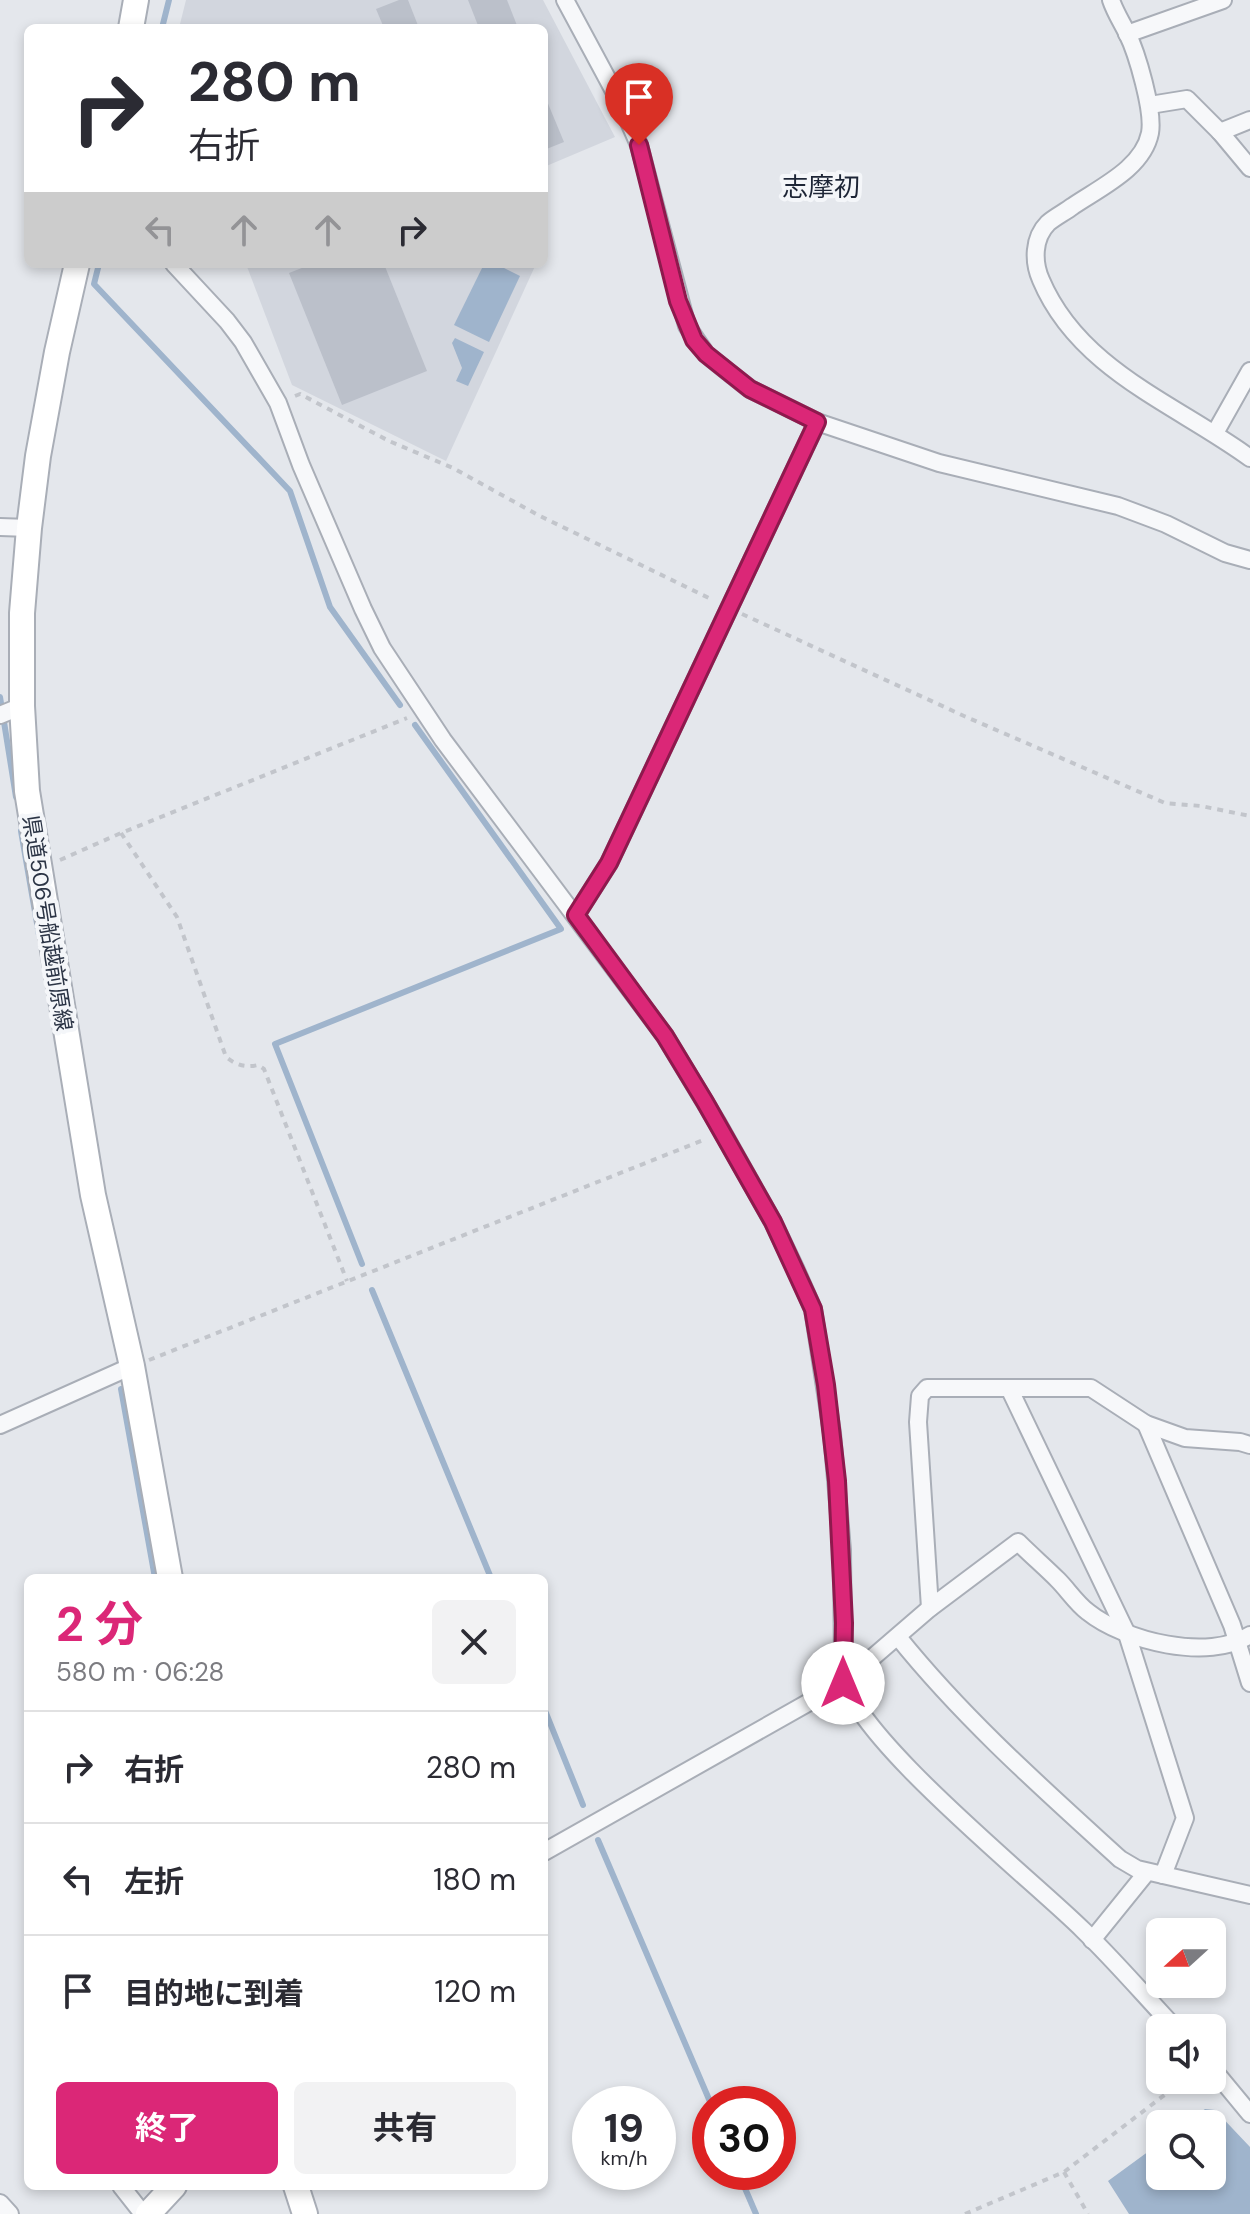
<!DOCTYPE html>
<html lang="ja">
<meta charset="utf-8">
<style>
:root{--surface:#fff;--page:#f2f2f3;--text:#2b2b33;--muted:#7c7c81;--line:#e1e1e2;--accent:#db2777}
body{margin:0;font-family:"DM Sans","Noto Sans JP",sans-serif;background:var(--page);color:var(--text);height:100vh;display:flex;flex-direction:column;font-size:30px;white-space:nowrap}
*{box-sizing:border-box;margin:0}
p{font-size:26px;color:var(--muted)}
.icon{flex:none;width:44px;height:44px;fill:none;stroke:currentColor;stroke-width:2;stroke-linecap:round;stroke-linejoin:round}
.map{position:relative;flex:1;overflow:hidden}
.panel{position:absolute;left:24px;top:1574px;width:524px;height:616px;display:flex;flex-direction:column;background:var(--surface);border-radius:12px;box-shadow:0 4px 12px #0003}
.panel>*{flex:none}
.guide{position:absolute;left:24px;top:24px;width:524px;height:244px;border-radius:12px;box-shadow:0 4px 12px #0003;background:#fff;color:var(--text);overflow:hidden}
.needle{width:52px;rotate:249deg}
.tools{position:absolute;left:1146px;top:1918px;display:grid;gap:16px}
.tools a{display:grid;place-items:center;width:80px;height:80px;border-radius:12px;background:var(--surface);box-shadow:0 4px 12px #0003;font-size:40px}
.speed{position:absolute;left:572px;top:2086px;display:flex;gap:16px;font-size:40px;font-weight:700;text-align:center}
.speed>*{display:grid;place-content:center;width:104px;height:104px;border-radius:50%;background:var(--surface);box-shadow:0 4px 12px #0003;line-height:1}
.speed small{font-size:20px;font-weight:400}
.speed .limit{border:12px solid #d22;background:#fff;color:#111}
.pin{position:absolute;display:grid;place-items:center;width:68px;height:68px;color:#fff;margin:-82px -34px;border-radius:50% 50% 50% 0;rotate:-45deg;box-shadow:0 0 8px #0007}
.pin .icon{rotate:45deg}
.me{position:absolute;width:88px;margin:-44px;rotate:0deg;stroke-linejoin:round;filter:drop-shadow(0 0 6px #0008)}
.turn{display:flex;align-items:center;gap:28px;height:168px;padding:0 32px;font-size:36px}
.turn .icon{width:104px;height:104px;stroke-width:2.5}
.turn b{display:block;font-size:56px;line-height:68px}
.lanes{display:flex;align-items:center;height:76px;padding:0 32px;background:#0003;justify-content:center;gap:40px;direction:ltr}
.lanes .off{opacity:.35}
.round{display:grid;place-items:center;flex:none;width:84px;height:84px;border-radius:12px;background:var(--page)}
.overview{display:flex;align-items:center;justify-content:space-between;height:136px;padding:0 32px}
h1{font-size:48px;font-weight:700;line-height:60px;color:var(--accent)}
.cta{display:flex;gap:16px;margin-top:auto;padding:16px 32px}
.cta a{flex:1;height:92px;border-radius:12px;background:var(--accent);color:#fff;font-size:32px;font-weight:700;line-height:92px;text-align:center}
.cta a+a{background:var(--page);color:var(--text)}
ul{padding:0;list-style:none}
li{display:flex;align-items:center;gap:24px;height:112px;padding:0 32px;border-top:2px solid var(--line)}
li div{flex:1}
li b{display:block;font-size:30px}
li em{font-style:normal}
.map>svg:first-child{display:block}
.built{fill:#d2d6de}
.water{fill:#9fb4cc}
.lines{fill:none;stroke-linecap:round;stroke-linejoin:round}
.stream{stroke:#9fb4cc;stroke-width:6}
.building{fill:#bbc0ca}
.street-casing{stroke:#a9aeb7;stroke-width:20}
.secondary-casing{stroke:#a9aeb7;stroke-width:28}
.path{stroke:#c2c5cb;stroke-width:4;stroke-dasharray:6 6;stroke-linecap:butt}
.street{stroke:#f7f8fa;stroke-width:16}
.secondary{stroke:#fff;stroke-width:24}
.route-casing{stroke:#8e194d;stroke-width:20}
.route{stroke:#db2777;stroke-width:14}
.labels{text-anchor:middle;stroke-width:8;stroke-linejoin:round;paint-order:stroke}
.street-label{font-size:22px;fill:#2b3445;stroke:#f4f6f9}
.quarter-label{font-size:26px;fill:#1d2536;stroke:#f4f6f9}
</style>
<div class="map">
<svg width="1250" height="2214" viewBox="0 0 1250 2214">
<rect width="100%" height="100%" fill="#e4e7ec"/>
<g class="built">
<path d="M 186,0 L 543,0 L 615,137 L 544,167 L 544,28 L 179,28 Z"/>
<path d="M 246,264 L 536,264 L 446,461 L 292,385 Z"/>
</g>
<g class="water">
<path d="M 484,264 L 496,264 L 520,276 L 489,342 L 454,325 Z"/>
<path d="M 455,338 L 484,352 L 468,386 L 456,381 L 462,368 L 452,343 Z"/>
<path d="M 1205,2109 L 1215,2110 L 1250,2147 L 1250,2214 L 1129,2214 L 1108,2181 L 1160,2143 L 1160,2176 L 1212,2176 L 1212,2124 L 1185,2124 Z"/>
</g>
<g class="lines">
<g class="stream">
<path d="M 162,28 L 169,0"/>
<path d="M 99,264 L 94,284 L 290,491 L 330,607 L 400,705"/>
<path d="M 0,697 L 16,797"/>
<path d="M 21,831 L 39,935"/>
<path d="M 362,1264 L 275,1044 L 561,929 L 415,725"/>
<path d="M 372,1290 L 491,1578"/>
<path d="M 121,1389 L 155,1578"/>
<path d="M 544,1708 L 583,1805"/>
<path d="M 598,1840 L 711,2104"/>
<path d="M 738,2172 L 756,2214"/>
</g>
</g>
<g class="building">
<path d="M 399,0 L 408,0 L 419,28 L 384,28 L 376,9 Z"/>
<path d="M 468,0 L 507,0 L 518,28 L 479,28 Z"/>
<path d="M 544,94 L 564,142 L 544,150 Z"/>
<path d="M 312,264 L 384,264 L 427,371 L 342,405 L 289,273 Z"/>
</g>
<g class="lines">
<defs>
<g id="street">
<path d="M 565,0 L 622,106 L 639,145 L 687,326 L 706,354 L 727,371 L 750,389 L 817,422 L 939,463 L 1118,506 L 1166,524 L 1225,553 L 1250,560"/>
<path d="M 1111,0 C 1115,12 1121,21 1127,33 C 1137,53 1154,111 1150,133 C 1143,168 1101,187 1073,206 C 1065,212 1055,217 1048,223 C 1033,238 1033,262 1041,280 C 1079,370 1176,404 1250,458"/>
<path d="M 1127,34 L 1223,0"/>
<path d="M 1150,105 L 1187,99 L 1220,132"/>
<path d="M 1250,120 L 1220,132 L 1250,168"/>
<path d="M 174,264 L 227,321 L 243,342 L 278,403 L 301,465 L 363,609 L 382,648 L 443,740 L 665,1036 L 718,1124 L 773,1222 L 795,1268 L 813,1309 L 832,1433 L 842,1550 L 843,1673 C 847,1732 1035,1882 1083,1930 C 1115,1961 1144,1995 1175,2028"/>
<path d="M 1215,433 L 1250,371"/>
<path d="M 0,527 L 29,528"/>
<path d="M 0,715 L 22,706"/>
<path d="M 576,915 L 609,863 L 817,422"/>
<path d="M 1010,1390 L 1127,1634 L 1185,1818 L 1163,1875"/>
<path d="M 1146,1424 L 1232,1625 L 1250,1683"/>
<path d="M 0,1425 L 132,1366"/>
<path d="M 930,1608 L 918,1422 L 920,1396 L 927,1388 L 1091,1388 L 1146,1424 L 1185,1438 L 1240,1442 L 1250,1445"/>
<path d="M 898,1637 C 964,1719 1042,1788 1120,1859 L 1137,1869 L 1250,1895"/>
<path d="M 544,1852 L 843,1683 L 930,1608 L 1018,1542 C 1031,1555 1045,1567 1058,1580 C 1068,1590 1076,1603 1088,1612 C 1124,1641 1209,1662 1250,1635"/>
<path d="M 1092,1940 L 1147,1872"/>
<path d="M 1212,2068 L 1250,2114"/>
<path d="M 121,2186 L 143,2214"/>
<path d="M 0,2203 L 10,2214"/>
</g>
<g id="secondary">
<path d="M 131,28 L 136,0"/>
<path d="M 77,264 L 57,352 L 38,456 L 29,528 L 22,613 L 22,706 L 27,791 L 93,1195 L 132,1366 L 170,1578"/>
<path d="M 296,2186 L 305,2214"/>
<path d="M 148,2214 L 174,2186"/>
</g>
</defs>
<use href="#street" class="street-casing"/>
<use href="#secondary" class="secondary-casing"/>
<g class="path">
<path d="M 295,396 L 300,394 L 389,441 L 453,468 L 538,515 L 713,600"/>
<path d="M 742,614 L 964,716 L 1165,803 L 1201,806 L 1250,816"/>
<path d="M 121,833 L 177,917 L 226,1057 C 236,1065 245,1068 258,1065 L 264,1069 L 347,1281"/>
<path d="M 60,860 L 121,833 L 407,718"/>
<path d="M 149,1360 L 706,1139"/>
<path d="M 1064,2172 L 1088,2214"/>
<path d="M 965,2214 L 1064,2172 L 1184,2080"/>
</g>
<use href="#street" class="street"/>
<use href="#secondary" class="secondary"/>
</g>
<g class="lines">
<defs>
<path id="route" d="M 639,145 L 678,301 L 694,340 L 706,354 L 750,389 L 817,422 L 609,863 L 576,915 L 665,1036 L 705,1102 L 773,1222 L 813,1309 L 826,1385 L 837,1481 L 844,1623 L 843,1683"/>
</defs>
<use href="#route" class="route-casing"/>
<use href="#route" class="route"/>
</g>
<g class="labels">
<g class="street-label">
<text transform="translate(48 923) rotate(81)" y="8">県道506号船越前原線</text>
</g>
<g class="quarter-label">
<text x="821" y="196">志摩初</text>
</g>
</g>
</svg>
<div class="tools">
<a><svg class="needle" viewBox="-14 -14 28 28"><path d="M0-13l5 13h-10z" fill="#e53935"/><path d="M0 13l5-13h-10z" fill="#7c7c81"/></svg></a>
<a><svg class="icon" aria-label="sound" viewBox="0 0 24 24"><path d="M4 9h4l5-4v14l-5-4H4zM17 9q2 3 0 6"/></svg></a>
<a><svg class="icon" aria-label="search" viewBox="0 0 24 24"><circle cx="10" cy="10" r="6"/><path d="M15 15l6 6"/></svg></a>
</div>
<div class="speed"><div>19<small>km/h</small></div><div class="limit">30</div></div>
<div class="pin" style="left:639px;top:145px;background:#d93025"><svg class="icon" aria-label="arrive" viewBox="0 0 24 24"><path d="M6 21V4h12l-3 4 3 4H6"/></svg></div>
<svg class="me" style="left:843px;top:1683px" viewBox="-20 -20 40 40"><circle r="19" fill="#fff"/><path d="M0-13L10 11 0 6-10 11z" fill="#db2777"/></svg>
<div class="guide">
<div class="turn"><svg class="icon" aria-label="right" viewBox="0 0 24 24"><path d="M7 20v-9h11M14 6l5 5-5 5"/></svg><div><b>280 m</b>右折</div></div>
<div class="lanes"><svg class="icon off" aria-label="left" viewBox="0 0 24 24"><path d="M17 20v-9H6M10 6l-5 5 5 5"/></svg><svg class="icon off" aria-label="ahead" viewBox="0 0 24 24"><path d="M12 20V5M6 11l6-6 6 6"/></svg><svg class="icon off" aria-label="ahead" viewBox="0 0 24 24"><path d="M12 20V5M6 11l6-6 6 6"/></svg><svg class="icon" aria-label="right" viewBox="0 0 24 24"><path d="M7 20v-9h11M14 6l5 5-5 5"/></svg></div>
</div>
<section class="panel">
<div class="overview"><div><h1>2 分</h1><p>580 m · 06:28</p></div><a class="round"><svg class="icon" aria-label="close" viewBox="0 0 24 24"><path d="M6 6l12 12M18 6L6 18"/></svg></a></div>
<ul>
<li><svg class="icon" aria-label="right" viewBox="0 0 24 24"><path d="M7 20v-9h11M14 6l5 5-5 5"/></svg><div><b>右折</b></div><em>280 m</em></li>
<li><svg class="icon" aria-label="left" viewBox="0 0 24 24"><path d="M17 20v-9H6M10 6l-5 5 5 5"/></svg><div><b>左折</b></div><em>180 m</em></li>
<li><svg class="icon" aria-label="arrive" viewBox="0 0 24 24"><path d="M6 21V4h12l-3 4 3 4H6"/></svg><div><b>目的地に到着</b></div><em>120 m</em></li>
</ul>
<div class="cta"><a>終了</a><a>共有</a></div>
</section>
</div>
